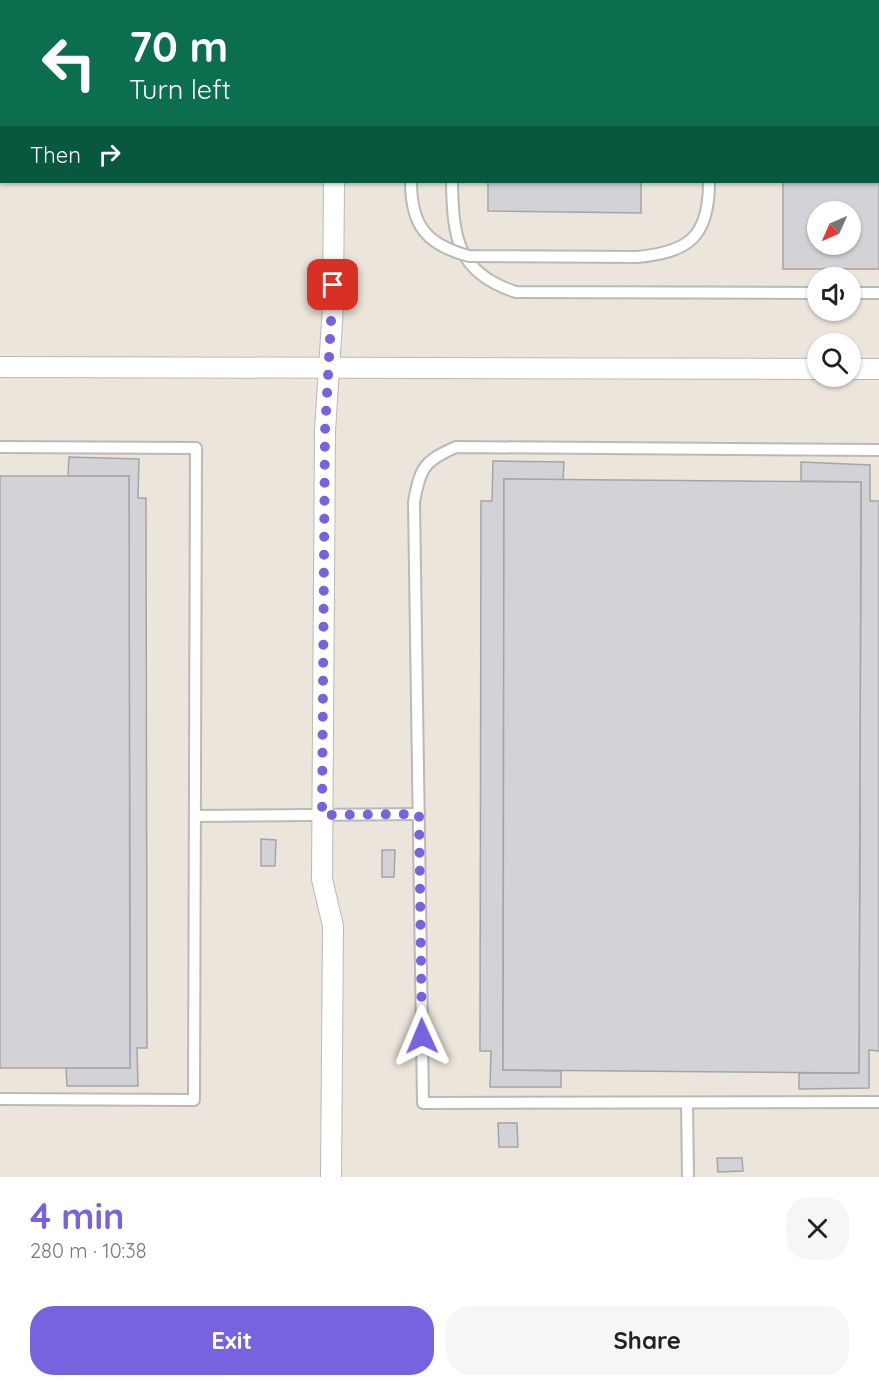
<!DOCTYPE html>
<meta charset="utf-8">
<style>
:root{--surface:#fff;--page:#f6f6f6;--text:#222;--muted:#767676;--accent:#7863de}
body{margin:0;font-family:Quicksand,sans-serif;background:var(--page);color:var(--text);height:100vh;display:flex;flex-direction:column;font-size:22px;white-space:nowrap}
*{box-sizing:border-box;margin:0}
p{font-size:20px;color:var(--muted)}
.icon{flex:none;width:33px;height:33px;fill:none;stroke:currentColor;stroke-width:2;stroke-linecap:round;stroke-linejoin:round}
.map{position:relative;height:1177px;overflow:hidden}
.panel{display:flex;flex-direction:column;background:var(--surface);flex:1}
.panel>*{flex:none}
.top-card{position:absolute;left:0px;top:0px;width:879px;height:183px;box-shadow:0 2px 4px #0004;background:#0b6e4f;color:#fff;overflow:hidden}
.needle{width:39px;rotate:225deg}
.controls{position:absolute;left:807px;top:201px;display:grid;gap:12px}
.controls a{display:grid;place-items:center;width:54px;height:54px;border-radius:50%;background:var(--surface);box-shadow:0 2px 4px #0004;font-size:30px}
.pin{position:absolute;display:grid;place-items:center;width:51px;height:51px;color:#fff;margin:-26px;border-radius:12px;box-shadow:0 3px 9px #0006}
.me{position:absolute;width:66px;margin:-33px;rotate:359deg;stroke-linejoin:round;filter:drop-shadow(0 0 4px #0008)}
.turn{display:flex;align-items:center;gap:21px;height:126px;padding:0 30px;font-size:27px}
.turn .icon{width:78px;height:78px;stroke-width:2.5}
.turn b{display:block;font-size:42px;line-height:51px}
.then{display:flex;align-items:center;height:57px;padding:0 30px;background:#0003;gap:12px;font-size:22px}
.round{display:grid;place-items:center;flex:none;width:63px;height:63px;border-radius:24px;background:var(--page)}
.head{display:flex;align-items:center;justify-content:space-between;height:102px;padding:0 30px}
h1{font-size:36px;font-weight:800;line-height:45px;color:var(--accent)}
.primary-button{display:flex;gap:12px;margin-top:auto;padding:12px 30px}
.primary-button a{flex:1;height:69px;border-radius:24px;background:var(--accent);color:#fff;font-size:24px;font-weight:800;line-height:69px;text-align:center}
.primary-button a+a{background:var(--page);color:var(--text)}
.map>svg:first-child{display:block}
.built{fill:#ebe5db;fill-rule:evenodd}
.building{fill:#d3d3d7;stroke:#a5a5a8;stroke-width:1.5;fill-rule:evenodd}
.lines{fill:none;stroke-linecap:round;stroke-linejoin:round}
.lane-casing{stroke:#bbb9b6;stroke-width:14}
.street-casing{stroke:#bbb9b6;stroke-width:22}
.lane{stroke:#fff;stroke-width:10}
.street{stroke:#fff;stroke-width:20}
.lane-bridge-casing{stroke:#bbb9b6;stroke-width:14;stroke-linecap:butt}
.lane-bridge{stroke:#fff;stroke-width:10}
.route{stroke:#7863de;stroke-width:10;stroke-dasharray:0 18}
</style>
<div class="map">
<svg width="879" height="1177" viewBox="0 0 879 1177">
<rect width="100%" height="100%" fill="#f3f1ee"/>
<path class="built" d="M 0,0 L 879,0 L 879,1177 L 0,1177 ZM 2,2 L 878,2 L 878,182 L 2,182 ZM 818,212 L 850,212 L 850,244 L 818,244 ZM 818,278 L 850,278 L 850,310 L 818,310 ZM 818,344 L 850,344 L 850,376 L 818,376 Z"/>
<g class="building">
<rect x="489" y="0" width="153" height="2"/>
<path d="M 782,0 L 879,0 L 879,269 L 783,269 L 783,182 L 878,182 L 878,2 ZM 818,212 L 850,212 L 850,244 L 818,244 Z"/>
<path d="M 488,182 L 641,182 L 641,213 L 488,211 Z"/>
<path d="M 69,457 L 139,459 L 138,498 L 146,498 L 147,1048 L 137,1048 L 138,1086 L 67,1086 L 66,1068 L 130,1068 L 129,476 L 68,476 Z"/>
<path d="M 493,461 L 564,462 L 563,480 L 504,479 L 503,1070 L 561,1071 L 561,1087 L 490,1087 L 491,1051 L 480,1051 L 481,501 L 492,501 Z"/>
<path d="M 801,462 L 870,465 L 870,501 L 879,501 L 879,1051 L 869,1050 L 869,1088 L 799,1089 L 799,1073 L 859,1073 L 861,482 L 801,481 Z"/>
<path d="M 0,476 L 129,476 L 130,1068 L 0,1068 Z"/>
<path d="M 504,479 L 861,482 L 859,1073 L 503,1070 Z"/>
<path d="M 261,839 L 276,840 L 275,866 L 261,866 Z"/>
<path d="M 382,850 L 395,850 L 394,877 L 382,877 Z"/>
<path d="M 498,1123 L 517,1123 L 518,1147 L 499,1147 Z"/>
<path d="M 717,1158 L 742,1158 L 743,1171 L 718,1172 Z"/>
</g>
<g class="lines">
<defs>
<g id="lane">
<path d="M 429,2 L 430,0"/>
<path d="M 709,2 L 709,0"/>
<path d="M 452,182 C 453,238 457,273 516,292 L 818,293"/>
<path d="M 637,257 C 690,252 709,236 709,182"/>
<path d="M 850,293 L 879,293"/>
<path d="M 0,447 L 196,448 L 194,1100 L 0,1099"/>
<path d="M 879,450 L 456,447 C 424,461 420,468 414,502 L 423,1103 L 879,1102"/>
<path d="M 195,816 L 419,814"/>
<path d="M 687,1103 L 688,1177"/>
</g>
<g id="street">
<path d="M 335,2 L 335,0"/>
<path d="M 0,367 L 818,369"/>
<path d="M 850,369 L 879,369"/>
<path d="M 331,1177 L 333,926 L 322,879 L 325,431 L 333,306 L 334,182"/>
</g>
</defs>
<use href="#lane" class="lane-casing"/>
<use href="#street" class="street-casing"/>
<use href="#lane" class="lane"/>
<use href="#street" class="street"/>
<defs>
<path id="lane-bridge" d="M 411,182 C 411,226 427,245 469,256 L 637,257"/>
</defs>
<use href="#lane-bridge" class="lane-bridge-casing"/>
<use href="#lane-bridge" class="lane-bridge"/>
</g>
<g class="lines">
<path class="route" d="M 333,285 L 325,431 L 322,815 L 419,814 L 422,1036"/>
</g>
</svg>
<div class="controls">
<a><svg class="needle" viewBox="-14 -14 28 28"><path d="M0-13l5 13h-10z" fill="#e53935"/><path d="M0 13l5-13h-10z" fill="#767676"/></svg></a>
<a><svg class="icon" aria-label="sound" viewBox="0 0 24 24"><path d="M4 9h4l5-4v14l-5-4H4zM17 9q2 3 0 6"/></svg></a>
<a><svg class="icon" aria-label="search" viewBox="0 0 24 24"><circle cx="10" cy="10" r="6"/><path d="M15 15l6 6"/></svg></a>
</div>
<div class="pin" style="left:333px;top:285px;background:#d93025"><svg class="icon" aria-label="arrive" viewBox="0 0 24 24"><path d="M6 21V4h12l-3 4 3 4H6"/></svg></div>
<svg class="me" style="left:422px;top:1036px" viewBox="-20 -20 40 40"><path d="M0-17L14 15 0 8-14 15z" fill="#7863de" stroke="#fff" stroke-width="4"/></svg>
<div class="top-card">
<div class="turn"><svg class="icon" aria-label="left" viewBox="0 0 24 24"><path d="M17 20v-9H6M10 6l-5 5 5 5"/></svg><div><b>70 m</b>Turn left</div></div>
<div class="then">Then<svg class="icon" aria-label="right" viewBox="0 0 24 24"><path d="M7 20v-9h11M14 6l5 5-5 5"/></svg></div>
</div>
</div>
<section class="panel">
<div class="head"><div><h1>4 min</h1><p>280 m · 10:38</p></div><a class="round"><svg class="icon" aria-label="close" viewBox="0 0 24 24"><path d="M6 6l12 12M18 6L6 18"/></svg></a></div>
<div class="primary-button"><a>Exit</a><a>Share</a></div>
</section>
